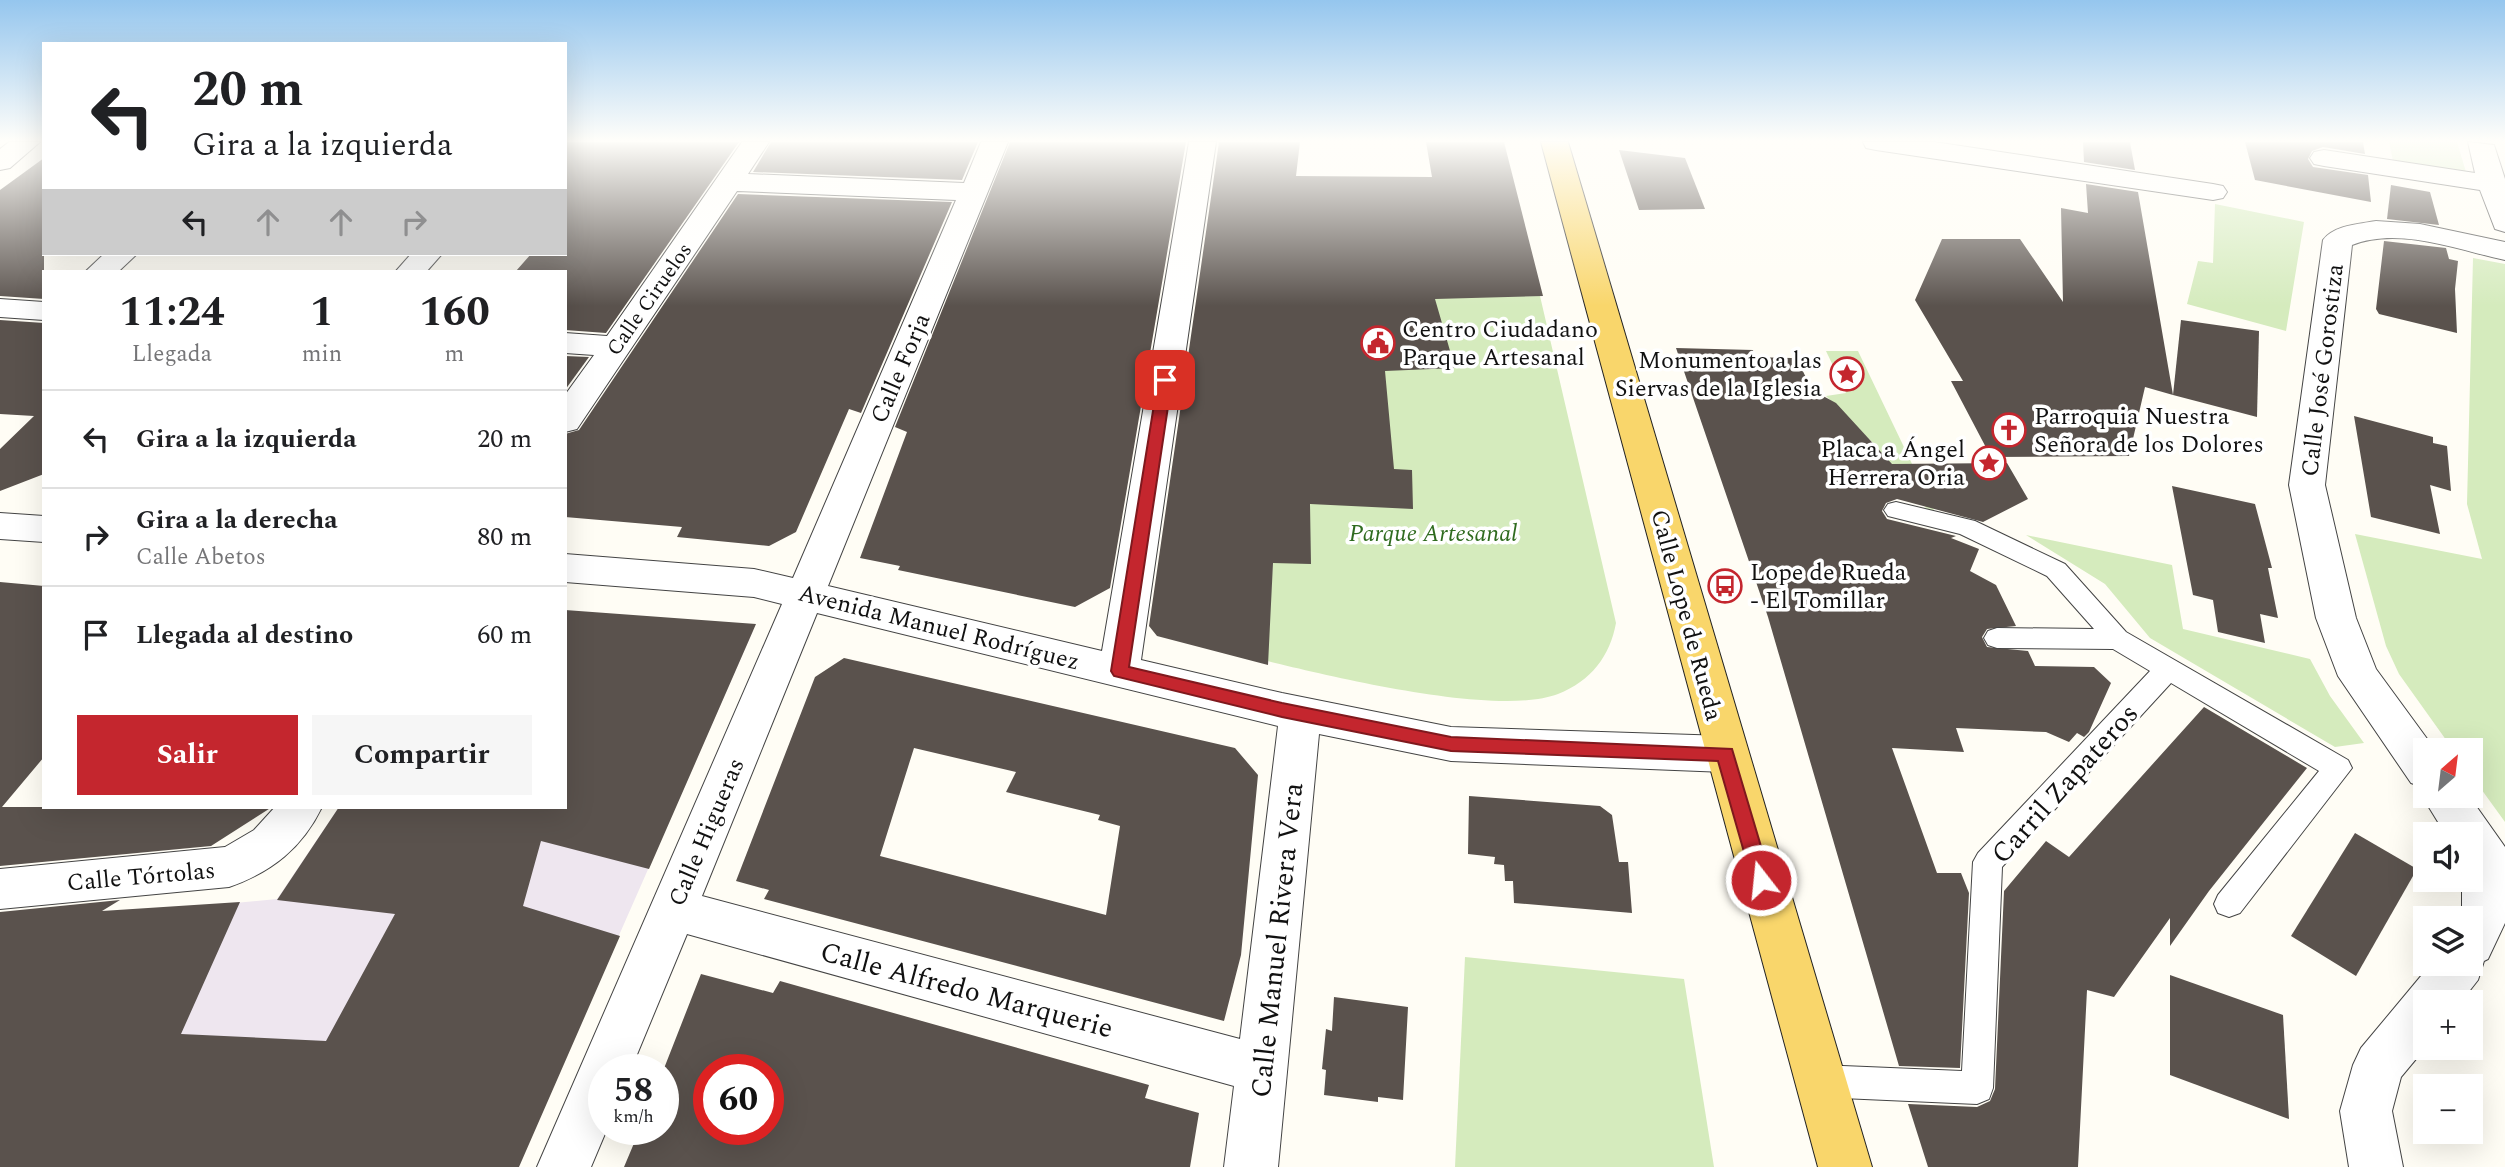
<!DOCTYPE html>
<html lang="es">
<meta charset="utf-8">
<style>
:root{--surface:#fff;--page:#f6f6f6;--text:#202124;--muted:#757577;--line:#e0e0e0;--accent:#c4262e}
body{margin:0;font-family:Spectral,serif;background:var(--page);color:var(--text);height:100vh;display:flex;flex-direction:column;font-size:26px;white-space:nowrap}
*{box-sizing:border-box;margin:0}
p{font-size:23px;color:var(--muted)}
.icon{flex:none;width:38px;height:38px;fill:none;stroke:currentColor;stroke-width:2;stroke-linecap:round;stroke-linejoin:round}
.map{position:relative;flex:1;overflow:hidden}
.drawer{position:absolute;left:42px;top:270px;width:525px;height:539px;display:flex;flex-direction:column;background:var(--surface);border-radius:0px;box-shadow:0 7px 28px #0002}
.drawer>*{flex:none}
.banner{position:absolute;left:42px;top:42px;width:525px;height:214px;border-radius:0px;box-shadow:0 7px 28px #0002;background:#fff;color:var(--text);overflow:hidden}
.needle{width:46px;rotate:28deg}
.controls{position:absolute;left:2413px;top:738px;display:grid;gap:14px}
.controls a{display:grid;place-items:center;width:70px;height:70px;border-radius:0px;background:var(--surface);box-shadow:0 7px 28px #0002;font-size:35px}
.speed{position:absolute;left:588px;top:1054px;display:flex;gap:14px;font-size:35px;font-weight:700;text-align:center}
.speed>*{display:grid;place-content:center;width:91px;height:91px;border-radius:50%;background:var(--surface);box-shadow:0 7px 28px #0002;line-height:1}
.speed small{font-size:18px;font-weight:400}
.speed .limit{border:10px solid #d22;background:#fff;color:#111}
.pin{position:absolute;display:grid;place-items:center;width:60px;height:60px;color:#fff;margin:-30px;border-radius:14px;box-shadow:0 4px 10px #0006}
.me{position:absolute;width:77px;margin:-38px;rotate:344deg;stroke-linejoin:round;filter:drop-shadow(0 0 5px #0008)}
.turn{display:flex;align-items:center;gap:24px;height:147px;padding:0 35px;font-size:32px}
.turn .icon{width:91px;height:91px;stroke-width:2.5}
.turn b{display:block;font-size:49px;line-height:60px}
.lanes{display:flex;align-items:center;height:66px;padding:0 35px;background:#0003;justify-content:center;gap:35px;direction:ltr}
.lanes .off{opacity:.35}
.eta{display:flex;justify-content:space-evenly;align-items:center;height:119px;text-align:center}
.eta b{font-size:42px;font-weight:700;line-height:49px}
.cta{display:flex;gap:14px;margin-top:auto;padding:14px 35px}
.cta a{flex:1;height:80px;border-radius:0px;background:var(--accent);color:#fff;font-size:28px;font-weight:700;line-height:80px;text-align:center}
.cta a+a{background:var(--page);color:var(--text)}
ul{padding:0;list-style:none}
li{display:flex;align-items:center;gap:21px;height:98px;padding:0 35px;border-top:2px solid var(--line)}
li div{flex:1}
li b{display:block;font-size:26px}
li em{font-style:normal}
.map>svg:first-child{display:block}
.industrial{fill:#eee6ef}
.green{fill:#d5ebbd}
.building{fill:#5a524d;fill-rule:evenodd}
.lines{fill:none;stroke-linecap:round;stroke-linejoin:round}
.service-casing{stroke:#444;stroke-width:2}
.minor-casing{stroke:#444;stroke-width:2}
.primary-casing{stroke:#222;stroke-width:2}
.service{fill:#fff;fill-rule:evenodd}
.minor{fill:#fff;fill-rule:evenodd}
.primary{fill:#f9d66b;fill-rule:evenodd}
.route{fill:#c4262e;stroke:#7f191e;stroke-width:2}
.labels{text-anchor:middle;stroke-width:7;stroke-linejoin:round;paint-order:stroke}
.far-street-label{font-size:21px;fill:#111;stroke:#fff}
.poi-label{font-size:24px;fill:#111;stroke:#fff;text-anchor:start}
.street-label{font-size:24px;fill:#111;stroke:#fff}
.park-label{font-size:24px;font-style:italic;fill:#2f6b1f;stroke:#fff}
.near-street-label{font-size:28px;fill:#111;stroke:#fff}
</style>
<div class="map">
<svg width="2505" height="1167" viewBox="0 0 2505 1167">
<rect width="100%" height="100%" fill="#fffdf5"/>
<path class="industrial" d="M 745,624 L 753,631 L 572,1042 L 257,1167 L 71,1167 L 194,907 L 277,899 L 339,807 L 565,807 Z"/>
<g class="green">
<path d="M 2389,142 L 2457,142 L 2466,172 L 2393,161 Z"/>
<path d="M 2215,204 L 2304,222 L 2286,331 L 2187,304 L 2198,261 L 2213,263 Z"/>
<path d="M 2473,258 L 2505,264 L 2505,822 L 2471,775 L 2471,751 L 2454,751 L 2399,674 L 2386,646 L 2355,534 L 2482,559 L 2467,504 Z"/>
<path d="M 1540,296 L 1616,623 C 1610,656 1591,681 1558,694 C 1497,717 1334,677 1267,661 L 1288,298 Z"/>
<path d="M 1826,351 L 1858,351 L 1936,514 L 1930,513 L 1873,443 L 1826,396 L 1846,393 Z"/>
<path d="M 2026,535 L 2172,565 L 2183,629 L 2310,659 L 2330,696 L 2364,743 L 2335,747 L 2150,638 L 2105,584 Z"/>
<path d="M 1465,957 L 1684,979 L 1714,1167 L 1455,1167 Z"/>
</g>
<g class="building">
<path d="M 565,142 L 739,142 L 606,333 L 565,330 L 565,271 L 516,271 L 531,254 L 565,254 Z"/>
<path d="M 771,142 L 978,142 L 962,180 L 753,172 Z"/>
<path d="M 1010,142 L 1186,142 L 1110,588 L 1075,607 L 922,575 L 898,570 L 900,566 L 860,558 L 907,432 L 895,427 Z"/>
<path d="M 1219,142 L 1300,142 L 1296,176 L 1432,177 L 1426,142 L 1504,142 L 1543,296 L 1435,299 L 1455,368 L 1385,371 L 1394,469 L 1412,470 L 1413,509 L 1310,504 L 1311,564 L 1273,563 L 1268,665 L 1157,636 L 1149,626 Z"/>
<path d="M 2083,142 L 2130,142 L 2135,170 L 2084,162 Z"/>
<path d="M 2245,142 L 2363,142 L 2365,154 L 2323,147 L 2312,151 L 2308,159 L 2313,167 L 2368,175 L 2371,202 L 2255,180 Z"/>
<path d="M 1619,150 L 1685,158 L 1705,209 L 1639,210 Z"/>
<path d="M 44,158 L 44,299 L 0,296 L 0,190 Z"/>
<path d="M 2086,184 L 2138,192 L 2173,395 L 2145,387 L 2129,456 L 1991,457 L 1951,381 L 1963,381 L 1915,300 L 1942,239 L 2020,239 L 2063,302 L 2061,208 L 2088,213 Z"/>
<path d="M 2391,185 L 2430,192 L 2439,225 L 2387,219 Z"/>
<path d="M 738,194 L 952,202 L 861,413 L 849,409 L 796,532 L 769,546 L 677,537 L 682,527 L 565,517 L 565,434 L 579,430 Z"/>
<path d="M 2384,241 L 2446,248 L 2449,259 L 2458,261 L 2455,289 L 2457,333 L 2379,314 L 2376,309 Z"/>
<path d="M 0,320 L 44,323 L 44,474 L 0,491 L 0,449 L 34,416 L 0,414 Z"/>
<path d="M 2181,320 L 2259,331 L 2257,417 L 2173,395 Z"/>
<path d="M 1676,348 L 1753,350 L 1754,357 L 1792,358 L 1798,361 L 1812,390 L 1836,403 L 1892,464 L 2007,463 L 2028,499 L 1983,522 L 1897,499 L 1886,503 L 1882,511 L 1887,519 L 1956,536 L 1951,538 L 1979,549 L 1970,571 L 1996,585 L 2016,626 L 1987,629 L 1982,637 L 1987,647 L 2028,651 L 2035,666 L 2094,667 L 2111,683 L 2089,732 L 2084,737 L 2077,733 L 2069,742 L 2046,732 L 1956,728 L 1964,752 L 1892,748 L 1937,873 L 1961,873 L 1969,893 L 1960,1068 L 1899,1066 L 1768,617 Z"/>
<path d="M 565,356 L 589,357 L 565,390 Z"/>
<path d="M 2354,416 L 2433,437 L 2433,443 L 2447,446 L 2451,491 L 2430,485 L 2440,534 L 2371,517 Z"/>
<path d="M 2172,486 L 2255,504 L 2272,568 L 2268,568 L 2278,618 L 2260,614 L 2265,643 L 2218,632 L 2213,600 L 2193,595 Z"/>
<path d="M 0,582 L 44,586 L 44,757 L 2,807 L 272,807 L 211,846 L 0,866 Z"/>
<path d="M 565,610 L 756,624 L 649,869 L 541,841 L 523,906 L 620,936 L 519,1167 L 0,1167 L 0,912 L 120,900 L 102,911 L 240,902 L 181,1034 L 326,1041 L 395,914 L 277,900 L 339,807 L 565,807 Z"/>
<path d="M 844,658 L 1235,748 L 1258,775 L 1241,955 L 1224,1021 L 764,899 L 769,890 L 736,881 L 815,677 ZM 914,748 L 1016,772 L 1006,792 L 1100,815 L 1098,820 L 1120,826 L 1106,915 L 880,856 Z"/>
<path d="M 2204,707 L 2307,768 L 2209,891 L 2170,946 L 2170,918 L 2114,997 L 2087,990 L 2078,1167 L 1928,1167 L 1908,1104 L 1977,1107 L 1990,1101 L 1995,1089 L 2004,891 L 2046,841 L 2069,857 Z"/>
<path d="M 1469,796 L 1600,806 L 1612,815 L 1619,862 L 1628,862 L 1632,913 L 1514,903 L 1513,881 L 1505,881 L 1504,865 L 1494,864 L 1495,857 L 1468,854 Z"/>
<path d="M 2355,833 L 2417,869 L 2356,976 L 2291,936 Z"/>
<path d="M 701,974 L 773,993 L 780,981 L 1149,1085 L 1145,1098 L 1199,1113 L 1190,1167 L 624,1167 L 640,1129 L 663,1129 L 663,1071 ZM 709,1069 L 768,1069 L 768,1129 L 709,1129 Z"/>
<path d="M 2170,975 L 2283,1015 L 2289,1119 L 2170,1075 Z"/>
<path d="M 1334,997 L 1408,1007 L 1403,1100 L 1378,1097 L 1378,1102 L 1324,1095 L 1326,1070 L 1322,1069 L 1326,1029 L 1332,1031 Z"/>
</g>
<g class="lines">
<defs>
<path id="service" d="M 1896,502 L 1975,521 L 2065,564 L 2126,632 L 2348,760 L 2352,768 L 2240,913 L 2229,917 L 2218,913 L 2214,904 L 2218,895 L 2319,771 L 2171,683 L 2002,867 L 1993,1088 L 1989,1099 L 1977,1104 L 1819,1097 L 1807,1092 L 1803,1081 L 1807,1070 L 1819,1065 L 1962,1071 L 1973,862 L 1978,853 L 2150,671 L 2113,649 L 1997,648 L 1988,645 L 1984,638 L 1988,631 L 1997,628 L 2094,629 L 2047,576 L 1960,534 L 1888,516 L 1884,510 L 1888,504 Z"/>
<g id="minor">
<path d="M 9,142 L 40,142 L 10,168 L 0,170 L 0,149 Z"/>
<path d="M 742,142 L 769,142 L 748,174 L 964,183 L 981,142 L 1008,142 L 828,586 L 1102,651 L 1189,142 L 1216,142 L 1141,660 L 1282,693 L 1451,727 L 1725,736 L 1740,742 L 1746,754 L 1740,766 L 1725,772 L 1451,761 L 1319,734 L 1278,1167 L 1224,1167 L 1234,1086 L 687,934 L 631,1069 L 604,1069 L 604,1129 L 607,1129 L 591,1167 L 537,1167 L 782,604 L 754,597 L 565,582 L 565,554 L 754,569 L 793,578 L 956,200 L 737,191 L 577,429 L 565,432 L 565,395 L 594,355 L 565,353 L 565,333 L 607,336 ZM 817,613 L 1278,726 L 1240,1039 L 702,896 Z"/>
<path d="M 1863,142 L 1934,142 L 2213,184 L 2223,186 L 2227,192 L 2223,198 L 2213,200 L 1876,150 L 1866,148 Z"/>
<path d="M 2468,142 L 2494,145 L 2505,179 L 2505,232 L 2495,229 L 2480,190 L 2324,166 L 2314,164 L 2310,158 L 2314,152 L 2324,150 L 2475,173 Z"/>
<path d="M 2376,221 L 2420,224 L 2505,242 L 2505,260 C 2458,250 2399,226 2352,245 L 2325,485 L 2356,618 L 2376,669 L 2436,751 L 2426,751 L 2426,788 L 2411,783 L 2338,676 L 2316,618 L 2289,485 L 2323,240 C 2334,225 2359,224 2376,221 Z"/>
<path d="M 104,254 L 137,254 L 119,271 L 86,271 Z"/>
<path d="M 411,254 L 442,254 L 427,271 L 396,271 Z"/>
<path d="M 0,299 L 44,302 L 44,320 L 0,317 Z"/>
<path d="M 0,513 L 44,516 L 44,542 L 0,539 Z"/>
<path d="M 2426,789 L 2426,796 L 2469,796 L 2505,847 L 2505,923 L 2488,959 L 2484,961 L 2478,980 L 2460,1003 L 2426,1003 L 2426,1047 L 2401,1077 L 2392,1111 L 2403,1167 L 2349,1167 L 2340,1111 L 2353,1065 L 2361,1048 L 2431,964 L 2471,964 L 2471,919 L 2459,919 L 2462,912 L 2462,880 L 2471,880 L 2471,835 L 2446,835 L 2422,796 Z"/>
<path d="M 275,807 L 322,807 C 302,848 272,872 229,887 L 0,909 L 0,869 L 225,847 L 254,830 Z"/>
</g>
<path id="primary" d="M 1541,142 L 1568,142 L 1872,1167 L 1818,1167 Z"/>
</defs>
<use href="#service" class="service-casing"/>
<use href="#minor" class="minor-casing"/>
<use href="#primary" class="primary-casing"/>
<use href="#service" class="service"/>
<use href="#minor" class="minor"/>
<use href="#primary" class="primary"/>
</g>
<linearGradient id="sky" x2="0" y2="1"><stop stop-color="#95c6ee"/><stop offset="0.46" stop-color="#fffefa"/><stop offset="1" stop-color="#fffefa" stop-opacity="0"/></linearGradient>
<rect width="2505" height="306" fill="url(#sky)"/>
<path class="route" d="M 1165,376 L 1172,380 L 1129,667 L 1282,703 L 1451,737 L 1732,749 L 1771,880 L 1768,886 L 1761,888 L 1755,886 L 1752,880 L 1718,761 L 1451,751 L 1282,717 L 1114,676 L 1111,671 L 1158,380 Z"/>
<defs>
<symbol id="civic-ring" viewBox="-11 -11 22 22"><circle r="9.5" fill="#fff" stroke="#c4262e" stroke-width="1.5"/><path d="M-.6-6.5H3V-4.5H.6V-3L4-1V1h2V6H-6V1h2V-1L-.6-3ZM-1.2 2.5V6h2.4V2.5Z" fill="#c4262e"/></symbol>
<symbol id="sight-ring" viewBox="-11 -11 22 22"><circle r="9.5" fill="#fff" stroke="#c4262e" stroke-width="1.5"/><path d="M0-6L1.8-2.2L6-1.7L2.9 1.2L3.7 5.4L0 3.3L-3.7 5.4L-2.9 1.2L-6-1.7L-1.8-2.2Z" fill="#c4262e"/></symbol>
<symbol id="church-ring" viewBox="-11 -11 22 22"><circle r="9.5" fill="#fff" stroke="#c4262e" stroke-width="1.5"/><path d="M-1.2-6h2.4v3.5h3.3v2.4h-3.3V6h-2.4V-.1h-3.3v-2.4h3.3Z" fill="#c4262e"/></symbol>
<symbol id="bus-ring" viewBox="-11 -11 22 22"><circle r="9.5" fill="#fff" stroke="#c4262e" stroke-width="1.5"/><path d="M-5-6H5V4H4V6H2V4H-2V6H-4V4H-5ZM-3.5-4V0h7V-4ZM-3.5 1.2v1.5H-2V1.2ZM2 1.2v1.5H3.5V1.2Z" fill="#c4262e"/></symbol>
</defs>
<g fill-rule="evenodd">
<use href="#civic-ring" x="1359" y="324" width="38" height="38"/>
<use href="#sight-ring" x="1828" y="355" width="38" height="38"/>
<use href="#church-ring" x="1990" y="411" width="38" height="38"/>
<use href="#sight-ring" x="1970" y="444" width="38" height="38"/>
<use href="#bus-ring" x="1706" y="567" width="38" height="38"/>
</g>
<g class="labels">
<g class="far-street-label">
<text transform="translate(649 299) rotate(-55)" y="7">Calle Ciruelos</text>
</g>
<g class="poi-label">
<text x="1402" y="337">Centro Ciudadano<tspan x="1402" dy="28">Parque Artesanal</tspan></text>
<text x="1822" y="368" text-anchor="end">Monumento a las<tspan x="1822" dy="28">Siervas de la Iglesia</tspan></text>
<text x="2034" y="424">Parroquia Nuestra<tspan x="2034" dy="28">Señora de los Dolores</tspan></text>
<text x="1965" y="457" text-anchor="end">Placa a Ángel<tspan x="1965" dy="28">Herrera Oria</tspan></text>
<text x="1750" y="580">Lope de Rueda<tspan x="1750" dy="28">- El Tomillar</tspan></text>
</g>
<g class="street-label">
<text transform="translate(900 368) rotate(-67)" y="8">Calle Forja</text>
<text transform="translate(2322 370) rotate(-83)" y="8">Calle José Gorostiza</text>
<text transform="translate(1687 615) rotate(75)" y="8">Calle Lope de Rueda</text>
<text transform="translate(939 627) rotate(14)" y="8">Avenida Manuel Rodríguez</text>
<text transform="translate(706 832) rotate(-67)" y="8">Calle Higueras</text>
<text transform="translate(141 876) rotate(-5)" y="8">Calle Tórtolas</text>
</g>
<g class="park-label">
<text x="1433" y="541">Parque Artesanal</text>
</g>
<g class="near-street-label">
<text transform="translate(2064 783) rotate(-48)" y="10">Carril Zapateros</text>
<text transform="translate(1276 940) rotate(-84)" y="10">Calle Manuel Rivera Vera</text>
<text transform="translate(967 989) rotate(15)" y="10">Calle Alfredo Marquerie</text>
</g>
</g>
</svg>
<div class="controls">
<a><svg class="needle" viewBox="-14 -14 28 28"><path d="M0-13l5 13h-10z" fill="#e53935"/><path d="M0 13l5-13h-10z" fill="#757577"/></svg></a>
<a><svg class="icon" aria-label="sound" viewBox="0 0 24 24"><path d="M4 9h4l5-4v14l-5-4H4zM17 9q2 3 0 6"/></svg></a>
<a><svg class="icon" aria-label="layers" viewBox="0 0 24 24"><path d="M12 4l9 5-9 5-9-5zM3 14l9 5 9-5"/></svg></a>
<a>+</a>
<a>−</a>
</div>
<div class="speed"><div>58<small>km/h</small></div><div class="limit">60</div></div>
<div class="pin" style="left:1165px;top:380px;background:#d93025"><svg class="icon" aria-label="arrive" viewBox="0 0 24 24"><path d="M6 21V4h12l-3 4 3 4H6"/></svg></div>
<svg class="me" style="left:1761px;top:880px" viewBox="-20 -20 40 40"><circle r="17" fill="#c4262e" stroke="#fff" stroke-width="3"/><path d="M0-11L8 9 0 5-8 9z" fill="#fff"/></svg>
<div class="banner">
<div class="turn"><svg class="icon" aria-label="left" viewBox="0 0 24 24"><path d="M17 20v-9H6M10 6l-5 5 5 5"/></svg><div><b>20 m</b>Gira a la izquierda</div></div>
<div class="lanes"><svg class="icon" aria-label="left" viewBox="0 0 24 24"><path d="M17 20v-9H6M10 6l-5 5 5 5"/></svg><svg class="icon off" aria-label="ahead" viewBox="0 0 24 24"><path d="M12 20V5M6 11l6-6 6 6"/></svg><svg class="icon off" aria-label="ahead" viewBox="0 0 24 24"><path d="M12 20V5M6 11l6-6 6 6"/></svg><svg class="icon off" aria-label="right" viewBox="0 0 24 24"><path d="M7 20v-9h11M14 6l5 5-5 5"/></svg></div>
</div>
<section class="drawer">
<div class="eta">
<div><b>11:24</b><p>Llegada</p></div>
<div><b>1</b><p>min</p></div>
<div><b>160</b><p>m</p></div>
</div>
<ul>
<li><svg class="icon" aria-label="left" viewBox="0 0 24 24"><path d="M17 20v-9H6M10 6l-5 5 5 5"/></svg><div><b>Gira a la izquierda</b></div><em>20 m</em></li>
<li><svg class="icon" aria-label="right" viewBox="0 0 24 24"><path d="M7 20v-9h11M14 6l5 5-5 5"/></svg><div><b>Gira a la derecha</b><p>Calle Abetos</p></div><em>80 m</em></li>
<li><svg class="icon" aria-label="arrive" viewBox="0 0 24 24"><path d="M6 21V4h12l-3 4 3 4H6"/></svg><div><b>Llegada al destino</b></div><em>60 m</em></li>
</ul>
<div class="cta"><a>Salir</a><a>Compartir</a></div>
</section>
</div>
